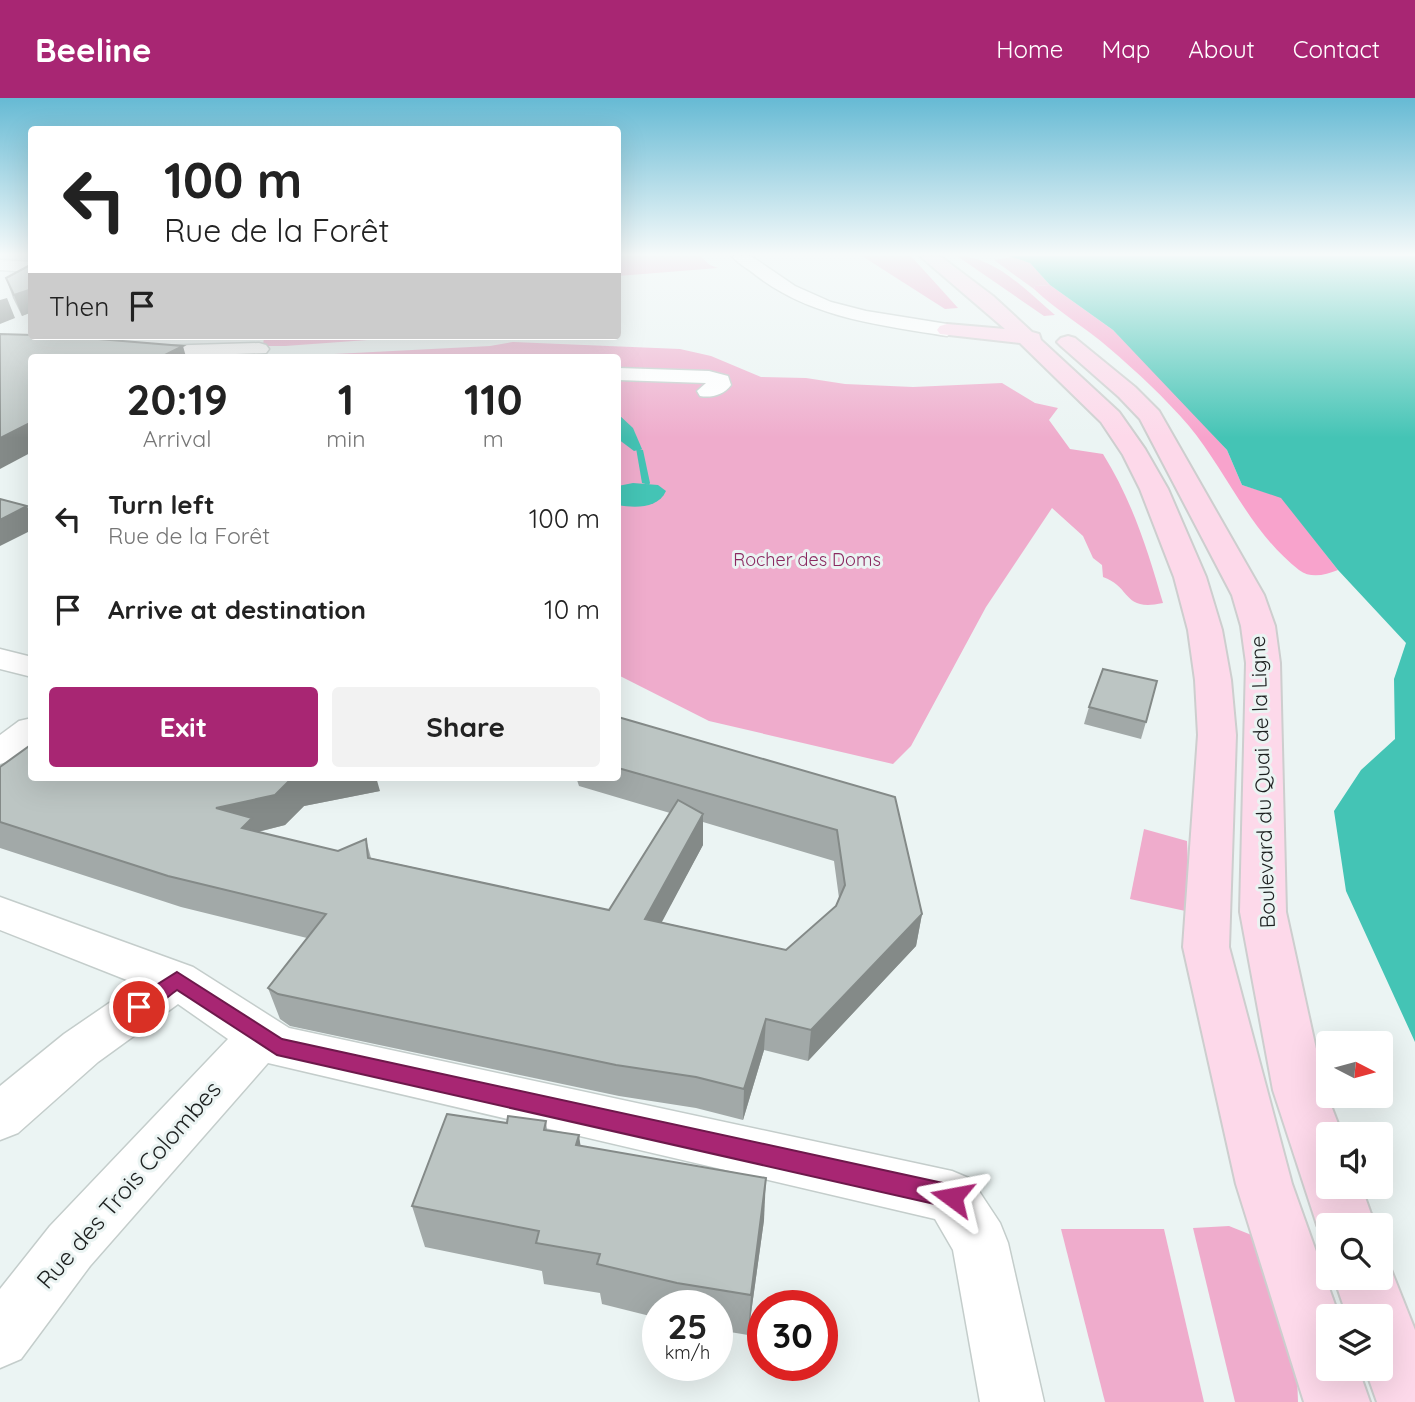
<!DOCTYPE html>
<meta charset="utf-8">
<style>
:root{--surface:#fff;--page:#f2f2f2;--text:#222;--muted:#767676;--accent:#a82673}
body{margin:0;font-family:Quicksand,sans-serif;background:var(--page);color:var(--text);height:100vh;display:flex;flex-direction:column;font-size:26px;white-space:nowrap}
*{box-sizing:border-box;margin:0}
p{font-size:23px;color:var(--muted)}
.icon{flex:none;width:38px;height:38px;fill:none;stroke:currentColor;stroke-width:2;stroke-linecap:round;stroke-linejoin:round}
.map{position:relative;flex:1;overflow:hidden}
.details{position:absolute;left:28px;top:256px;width:593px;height:427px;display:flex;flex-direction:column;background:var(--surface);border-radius:7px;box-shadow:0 7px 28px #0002}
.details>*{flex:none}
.hud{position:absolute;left:28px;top:28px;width:593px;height:214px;border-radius:7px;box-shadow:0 7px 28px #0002;background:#fff;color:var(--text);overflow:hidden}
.needle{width:46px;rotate:96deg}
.controls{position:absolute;left:1316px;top:933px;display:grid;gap:14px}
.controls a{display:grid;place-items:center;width:77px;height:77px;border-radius:7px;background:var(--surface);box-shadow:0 7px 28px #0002;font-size:35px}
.speed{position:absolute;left:642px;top:1192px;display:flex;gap:14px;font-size:35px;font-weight:700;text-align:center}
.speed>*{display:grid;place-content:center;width:91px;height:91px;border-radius:50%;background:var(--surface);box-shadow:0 7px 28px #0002;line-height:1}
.speed small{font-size:18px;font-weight:400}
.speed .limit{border:10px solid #d22;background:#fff;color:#111}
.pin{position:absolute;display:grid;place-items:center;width:60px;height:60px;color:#fff;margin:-30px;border:4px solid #fff;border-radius:50%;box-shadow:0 2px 7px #0007}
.me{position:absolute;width:77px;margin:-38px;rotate:283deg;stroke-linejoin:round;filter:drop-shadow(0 0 5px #0008)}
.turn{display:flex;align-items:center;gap:24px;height:147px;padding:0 21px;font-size:32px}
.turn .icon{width:91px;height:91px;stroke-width:2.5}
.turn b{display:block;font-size:49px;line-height:60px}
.then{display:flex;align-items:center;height:66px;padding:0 21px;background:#0003;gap:14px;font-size:26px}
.eta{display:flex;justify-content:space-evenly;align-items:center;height:119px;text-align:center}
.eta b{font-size:42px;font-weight:800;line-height:49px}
.action{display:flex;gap:14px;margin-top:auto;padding:14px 21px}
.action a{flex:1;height:80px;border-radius:7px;background:var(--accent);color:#fff;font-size:28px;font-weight:800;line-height:80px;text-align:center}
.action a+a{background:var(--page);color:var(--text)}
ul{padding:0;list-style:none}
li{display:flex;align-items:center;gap:21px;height:91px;padding:0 21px}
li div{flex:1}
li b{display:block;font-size:26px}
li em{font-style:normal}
header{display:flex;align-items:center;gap:42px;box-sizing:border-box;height:98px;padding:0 35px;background:var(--accent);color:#fff}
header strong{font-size:33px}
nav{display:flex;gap:38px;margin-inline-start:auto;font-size:24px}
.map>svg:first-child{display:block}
.green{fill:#efaccc}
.forest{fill:#f8a3cc}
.water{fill:#44c4b5}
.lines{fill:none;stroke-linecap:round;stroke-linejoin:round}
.stream{fill:#44c4b5;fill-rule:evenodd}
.street-casing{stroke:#c4cdcb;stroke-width:3}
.primary-casing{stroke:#cdcece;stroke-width:4}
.street{fill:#fff;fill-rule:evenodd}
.primary{fill:#fdd9ea;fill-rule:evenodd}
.wall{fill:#a2a9a8;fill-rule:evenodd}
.shaded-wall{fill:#848a88}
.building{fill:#bcc5c3;stroke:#848a88;stroke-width:2}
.route{fill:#a82673;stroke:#6d194b;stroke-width:2}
.labels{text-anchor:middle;stroke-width:6;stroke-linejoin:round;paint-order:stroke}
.far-park-label{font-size:18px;fill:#8b2a61;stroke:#ebf4f3}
.street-label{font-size:21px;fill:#1c1f1f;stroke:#ebf4f3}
.near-street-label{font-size:24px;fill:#1c1f1f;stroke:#ebf4f3}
</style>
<header>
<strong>Beeline</strong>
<nav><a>Home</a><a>Map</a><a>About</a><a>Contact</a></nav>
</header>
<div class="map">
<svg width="1415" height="1304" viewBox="0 0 1415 1304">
<rect width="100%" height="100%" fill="#ebf4f3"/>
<g class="green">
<path d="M 618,158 L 700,158 L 710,167 L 718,170 L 618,178 Z"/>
<path d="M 862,158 L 911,158 L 958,210 L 945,211 Z"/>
<path d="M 957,158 C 995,158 1028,194 1055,217 L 1044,218 Z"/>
<path d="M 1013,159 L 1030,165 L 1050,187 L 1035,188 L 1034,191 L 994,162 Z"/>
<path d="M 264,238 L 423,238 L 285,248 L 263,248 Z"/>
<path d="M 513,244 L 680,251 L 711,258 L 761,279 L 806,280 L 845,286 L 913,289 L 1002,285 L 1035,305 L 1058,310 L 1049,322 L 1070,351 L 1103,356 C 1132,402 1148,453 1163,505 C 1122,514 1132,489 1103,479 L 1102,467 L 1093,460 L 1083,438 L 1052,410 L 986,509 L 911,648 L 893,666 L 709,623 L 618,577 L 618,259 L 276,259 L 490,248 Z"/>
<path d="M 1144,731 L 1187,743 L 1190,814 L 1130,801 Z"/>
<path d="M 1229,1128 L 1254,1138 L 1297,1276 L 1298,1304 L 1235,1304 L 1193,1130 Z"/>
<path d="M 1061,1131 L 1164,1131 L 1204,1304 L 1105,1304 Z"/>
</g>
<path class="forest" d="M 1050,187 L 1113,232 L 1178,299 L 1227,352 L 1242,387 L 1281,399 L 1338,472 C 1325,477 1311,481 1299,472 C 1250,434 1227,374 1189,328 C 1165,300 1137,274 1109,250 C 1085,229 1057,213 1034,191 L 1035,188 Z"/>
<g class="water">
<path d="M 1009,158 L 1415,158 L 1415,944 L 1346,793 L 1334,713 L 1361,672 L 1395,641 L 1394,581 L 1406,545 L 1338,472 L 1281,400 L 1242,387 L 1227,352 L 1113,232 L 1050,187 L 1030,165 Z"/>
<path d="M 618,316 L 633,330 L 642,351 L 634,353 L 618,341 Z"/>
<path d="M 633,385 L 658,387 L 666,393 C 658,411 634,410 618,407 L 618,388 Z"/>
</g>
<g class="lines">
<path class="stream" d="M 636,350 L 643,352 L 650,385 L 649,387 L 642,385 Z"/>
<defs>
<g id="street">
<path d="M 732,158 L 751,158 L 795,188 L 831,204 L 866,213 L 947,226 L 957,232 L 947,238 C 880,227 812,220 757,178 C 749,171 738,166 732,158 Z"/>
<path d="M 0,162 L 32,164 L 32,174 L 0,172 Z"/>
<path d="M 259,245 L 266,247 L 269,251 L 266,255 L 154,259 L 149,254 L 152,250 L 159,248 Z"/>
<path d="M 618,270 L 709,273 L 728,278 L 731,287 C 724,297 711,300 700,298 L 697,293 L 706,285 L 618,282 Z"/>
<path d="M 0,551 L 32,559 L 32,579 L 0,571 Z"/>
<path d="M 32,620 L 32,649 L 13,662 L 0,666 L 0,637 L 19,623 Z"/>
<path d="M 0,799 L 193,869 L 289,930 L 952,1073 L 971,1081 L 1000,1125 L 1008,1145 L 1044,1304 L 980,1304 L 953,1152 L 935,1121 L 268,965 L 90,1168 L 21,1261 L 0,1270 L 0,1191 L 50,1128 L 228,941 L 178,906 L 98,964 L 18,1035 L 0,1042 L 0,988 L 64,936 L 137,886 L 0,832 Z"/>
</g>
<g id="primary">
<path d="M 920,158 L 940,158 L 993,198 L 1032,234 L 1039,236 L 1041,242 L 1119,314 L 1145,351 L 1168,391 L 1206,479 L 1222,532 L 1231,582 L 1236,637 L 1229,849 L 1292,1086 L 1339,1218 L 1328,1218 L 1328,1270 L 1358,1270 L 1370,1304 L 1304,1304 L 1236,1086 L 1183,849 L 1198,637 L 1195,582 L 1188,532 L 1174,479 L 1140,391 L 1123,357 L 1101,324 L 1020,245 L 940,236 L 937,232 L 940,228 L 947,226 L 1005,231 Z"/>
<path d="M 1068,238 L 1075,240 L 1135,289 L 1159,313 L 1264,497 L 1275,528 L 1280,565 L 1286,814 L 1325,992 L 1342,1036 L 1328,1036 L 1328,1088 L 1361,1088 L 1375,1127 L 1328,1127 L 1328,1148 L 1317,1127 L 1273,992 L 1240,814 L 1246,565 L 1241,528 L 1232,497 L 1140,321 L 1119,299 L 1061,248 L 1057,244 L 1061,240 Z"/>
<path d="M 1381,1157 L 1386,1159 L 1415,1232 L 1415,1304 L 1377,1304 L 1365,1270 L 1381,1270 L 1381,1218 L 1347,1218 L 1334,1180 L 1381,1180 Z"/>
</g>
</defs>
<use href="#street" class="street-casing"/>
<use href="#primary" class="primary-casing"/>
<use href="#street" class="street"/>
<use href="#primary" class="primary"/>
</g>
<g class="wall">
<path d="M 32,166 L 32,214 L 22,218 L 13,200 L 6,180 Z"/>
<path d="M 1089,609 L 1146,624 L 1141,641 L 1084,626 Z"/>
<path d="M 618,619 L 895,699 L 922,816 L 916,848 L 808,963 L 764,952 L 743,1022 L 696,1010 L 619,998 L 290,928 L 280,921 L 268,890 L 307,840 L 181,809 L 0,750 L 0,669 L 380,693 L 304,708 L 285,727 L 258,734 L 338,753 L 366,741 L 371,760 L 609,812 L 670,715 L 579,688 L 576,679 L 618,679 ZM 703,724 L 834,763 L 839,800 L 836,808 L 786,852 L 661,824 L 703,747 Z"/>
<path d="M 546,1023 L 547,1032 L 581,1048 L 764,1122 L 748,1237 L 718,1232 L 718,1208 L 658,1208 L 658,1220 L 602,1206 L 600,1195 L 544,1186 L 542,1173 L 425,1149 L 412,1108 L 507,1025 Z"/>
</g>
<g class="shaded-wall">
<path d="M 32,191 L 32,214 L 22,218 L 14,197 Z"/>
<path d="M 7,200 L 15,220 L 0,226 L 0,202 Z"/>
<path d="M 183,248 L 186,259 L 161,259 Z"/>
<path d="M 32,324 L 32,354 L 0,371 L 0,340 Z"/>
<path d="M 27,408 L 32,418 L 32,432 L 0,448 L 0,422 Z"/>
<path d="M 293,679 L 376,679 L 380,693 L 304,708 L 285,727 L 245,737 L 216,710 Z"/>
<path d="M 703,716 L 703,747 L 647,852 L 645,821 Z"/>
<path d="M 922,816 L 916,848 L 808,963 L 811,932 Z"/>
<path d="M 766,921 L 764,952 L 743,1022 L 744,991 Z"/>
<path d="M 579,1037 L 585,1079 L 576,1047 Z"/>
<path d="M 766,1080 L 764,1122 L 748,1237 L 751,1197 Z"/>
</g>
<g class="building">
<path d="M 32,166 L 32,191 L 14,197 L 6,180 Z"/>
<path d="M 0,236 L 32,237 L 32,238 L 62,238 L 183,248 L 161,259 L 32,259 L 32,324 L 0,340 Z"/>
<path d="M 0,401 L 27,408 L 0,422 Z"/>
<path d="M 1103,571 L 1157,583 L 1146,624 L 1089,609 Z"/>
<path d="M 618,619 L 895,699 L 922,816 L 811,932 L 766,921 L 744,991 L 696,979 L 616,967 L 278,896 L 268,890 L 326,816 L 168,778 L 0,724 L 0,669 L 32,646 L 32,679 L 293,679 L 275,697 L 216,710 L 252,720 L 242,730 L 338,753 L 366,741 L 368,760 L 609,812 L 678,702 L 703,716 L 645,821 L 786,852 L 836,808 L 845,787 L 837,732 L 618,670 Z"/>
<path d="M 447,1016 L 507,1025 L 508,1018 L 546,1023 L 544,1032 L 579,1037 L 576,1047 L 766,1080 L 751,1197 L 677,1185 L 597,1166 L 600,1156 L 536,1145 L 539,1133 L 412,1108 Z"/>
</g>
<linearGradient id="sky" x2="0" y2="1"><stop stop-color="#66bad4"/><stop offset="0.46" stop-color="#f6fafa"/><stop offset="1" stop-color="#f6fafa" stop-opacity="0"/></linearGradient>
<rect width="1415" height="340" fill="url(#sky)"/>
<path class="route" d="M 177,874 L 282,941 L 952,1087 L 960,1091 L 964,1099 L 960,1107 L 952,1110 L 277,957 L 177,892 C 164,901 147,920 131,915 L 128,909 L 131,903 Z"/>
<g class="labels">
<g class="far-park-label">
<text x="807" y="468">Rocher des Doms</text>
</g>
<g class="street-label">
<text transform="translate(1263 684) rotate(-92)" y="7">Boulevard du Quai de la Ligne</text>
</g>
<g class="near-street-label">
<text transform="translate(129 1087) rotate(-49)" y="8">Rue des Trois Colombes</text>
</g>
</g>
</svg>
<div class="controls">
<a><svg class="needle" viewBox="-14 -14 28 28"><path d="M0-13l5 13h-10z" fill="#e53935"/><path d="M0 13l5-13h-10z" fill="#767676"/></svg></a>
<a><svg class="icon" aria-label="sound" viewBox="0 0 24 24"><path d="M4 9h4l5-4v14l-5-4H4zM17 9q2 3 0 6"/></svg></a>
<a><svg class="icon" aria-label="search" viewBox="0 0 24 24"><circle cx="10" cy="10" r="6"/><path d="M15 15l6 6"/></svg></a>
<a><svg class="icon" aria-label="layers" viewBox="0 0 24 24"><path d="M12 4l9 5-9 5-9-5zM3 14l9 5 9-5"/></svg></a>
</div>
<div class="speed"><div>25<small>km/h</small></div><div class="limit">30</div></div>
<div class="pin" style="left:139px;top:909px;background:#d93025"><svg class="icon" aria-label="arrive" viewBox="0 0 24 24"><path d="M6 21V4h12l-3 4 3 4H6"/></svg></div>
<svg class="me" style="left:952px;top:1099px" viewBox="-20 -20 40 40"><path d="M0-17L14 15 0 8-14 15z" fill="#a82673" stroke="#fff" stroke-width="4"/></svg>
<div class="hud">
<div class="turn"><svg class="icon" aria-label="left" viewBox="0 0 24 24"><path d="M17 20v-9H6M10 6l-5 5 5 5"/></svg><div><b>100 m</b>Rue de la Forêt</div></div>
<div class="then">Then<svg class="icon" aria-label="arrive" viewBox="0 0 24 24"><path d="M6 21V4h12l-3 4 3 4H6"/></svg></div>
</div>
<section class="details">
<div class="eta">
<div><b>20:19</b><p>Arrival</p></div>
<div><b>1</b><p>min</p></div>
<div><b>110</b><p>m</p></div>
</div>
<ul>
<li><svg class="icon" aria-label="left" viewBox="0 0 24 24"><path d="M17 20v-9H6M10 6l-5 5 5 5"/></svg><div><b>Turn left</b><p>Rue de la Forêt</p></div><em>100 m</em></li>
<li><svg class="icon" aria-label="arrive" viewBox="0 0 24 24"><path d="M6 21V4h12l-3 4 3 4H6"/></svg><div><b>Arrive at destination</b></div><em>10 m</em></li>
</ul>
<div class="action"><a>Exit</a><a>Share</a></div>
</section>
</div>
